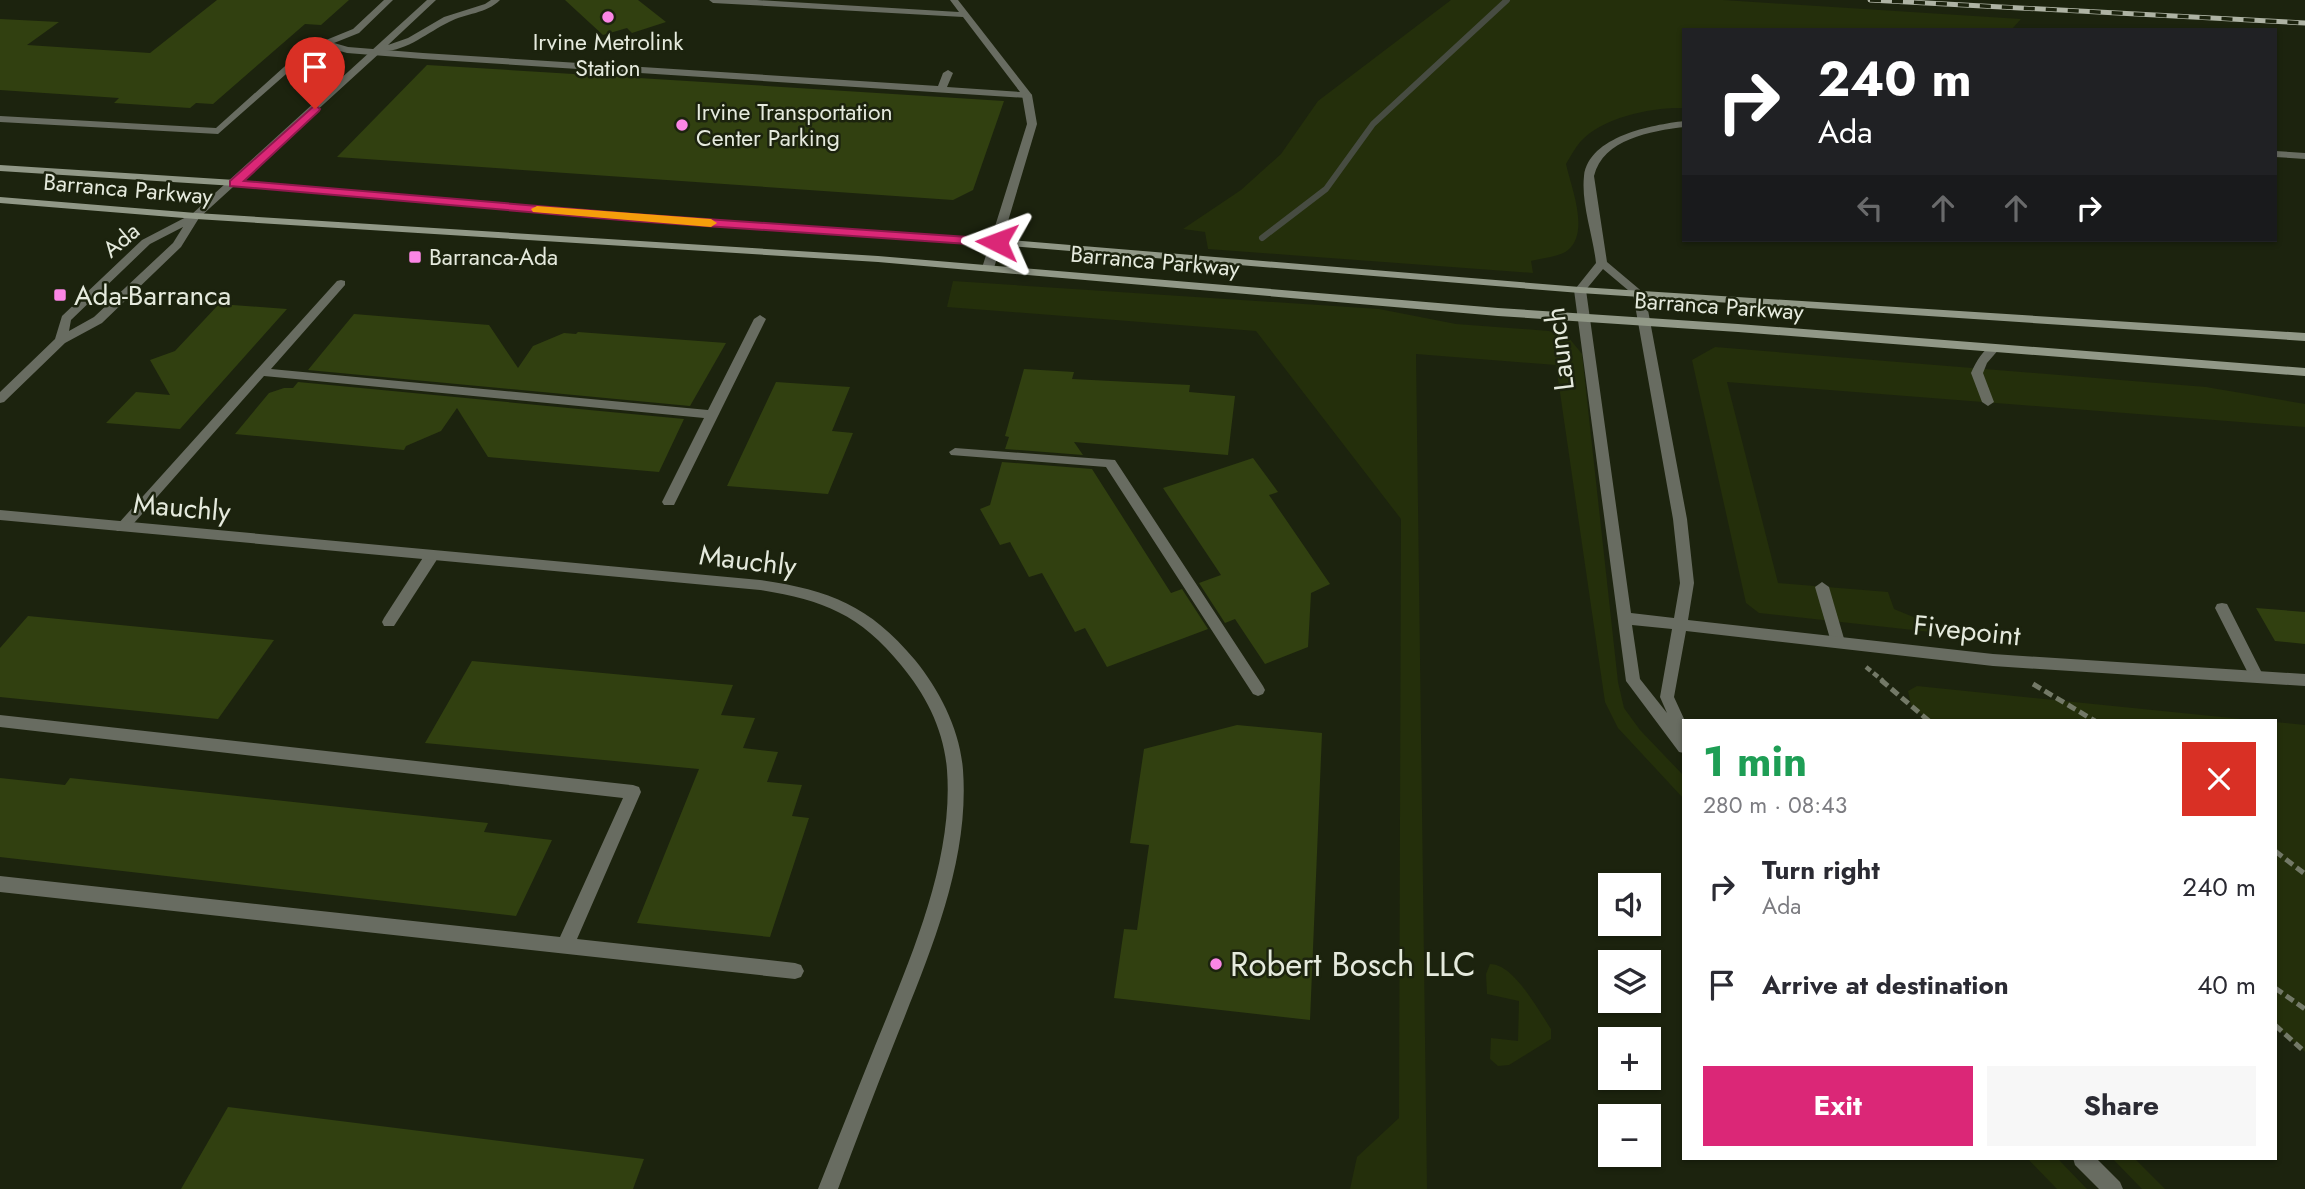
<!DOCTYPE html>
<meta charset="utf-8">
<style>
:root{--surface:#fff;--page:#f7f7f7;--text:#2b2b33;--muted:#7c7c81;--accent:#db2777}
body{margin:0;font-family:Jost,sans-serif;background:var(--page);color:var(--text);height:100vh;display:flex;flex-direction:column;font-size:26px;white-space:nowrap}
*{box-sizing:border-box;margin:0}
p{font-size:23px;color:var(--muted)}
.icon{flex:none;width:38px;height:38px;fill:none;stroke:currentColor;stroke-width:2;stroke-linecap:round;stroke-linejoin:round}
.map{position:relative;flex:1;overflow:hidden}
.sheet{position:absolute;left:1682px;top:719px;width:595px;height:441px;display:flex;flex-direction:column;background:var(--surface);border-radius:0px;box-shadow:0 2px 5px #0004}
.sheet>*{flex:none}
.guide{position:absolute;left:1682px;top:28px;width:595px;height:214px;border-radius:0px;box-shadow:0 2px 5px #0004;background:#202124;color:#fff;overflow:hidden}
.fabs{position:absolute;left:1598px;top:873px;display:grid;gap:14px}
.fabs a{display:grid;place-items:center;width:63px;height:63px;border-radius:0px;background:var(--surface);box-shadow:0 2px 5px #0004;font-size:35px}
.pin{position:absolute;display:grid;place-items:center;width:60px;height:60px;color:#fff;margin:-72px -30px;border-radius:50% 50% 50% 0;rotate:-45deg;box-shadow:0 0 7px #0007}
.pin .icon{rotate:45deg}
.me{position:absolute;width:77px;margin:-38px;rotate:273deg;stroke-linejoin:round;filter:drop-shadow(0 0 5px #0008)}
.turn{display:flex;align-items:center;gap:24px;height:147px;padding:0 21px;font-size:32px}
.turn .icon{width:91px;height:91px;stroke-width:2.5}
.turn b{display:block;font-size:49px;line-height:60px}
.lanes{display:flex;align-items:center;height:66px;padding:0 21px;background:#0003;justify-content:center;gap:35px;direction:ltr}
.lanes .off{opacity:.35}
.round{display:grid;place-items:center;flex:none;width:74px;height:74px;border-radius:0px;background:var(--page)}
.head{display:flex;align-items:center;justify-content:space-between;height:119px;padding:0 21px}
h1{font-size:42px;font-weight:700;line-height:52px;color:#1e9e55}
.cta{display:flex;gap:14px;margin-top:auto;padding:14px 21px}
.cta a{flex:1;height:80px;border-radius:0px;background:var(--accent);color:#fff;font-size:28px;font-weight:700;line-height:80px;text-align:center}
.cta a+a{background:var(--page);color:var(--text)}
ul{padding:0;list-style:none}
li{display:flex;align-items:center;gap:21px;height:98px;padding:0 21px}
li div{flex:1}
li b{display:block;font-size:26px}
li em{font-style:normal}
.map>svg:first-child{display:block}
.green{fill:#242f0b}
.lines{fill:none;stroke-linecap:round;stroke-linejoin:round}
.stream{stroke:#474c42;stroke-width:6}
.building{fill:#314010}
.path-far1{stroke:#737967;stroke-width:4.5;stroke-dasharray:6 3.5;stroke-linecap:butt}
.path{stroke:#737967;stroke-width:5;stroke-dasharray:9 4.5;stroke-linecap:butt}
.service{fill:#686c61;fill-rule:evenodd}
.minor{fill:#686c61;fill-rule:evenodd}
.tertiary{fill:#686c61;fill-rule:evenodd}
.secondary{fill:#919887;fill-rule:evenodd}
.rail-casing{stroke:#aeb3a4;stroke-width:5}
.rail{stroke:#1c230e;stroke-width:3.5;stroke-dasharray:11;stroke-linecap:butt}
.route{fill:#db2777;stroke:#8e194d;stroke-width:2}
.slow{fill:#f59e0b}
.poi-dot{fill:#fb86e5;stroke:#1c230e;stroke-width:2.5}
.labels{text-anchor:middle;stroke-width:5;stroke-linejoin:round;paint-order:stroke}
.far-poi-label{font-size:23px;fill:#e5eadd;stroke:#1c230e;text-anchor:start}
.far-street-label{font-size:23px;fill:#e5eadd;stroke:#1c230e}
.poi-label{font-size:28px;fill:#e5eadd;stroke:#1c230e;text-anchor:start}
.street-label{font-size:28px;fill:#e5eadd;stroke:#1c230e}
.near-poi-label{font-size:33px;fill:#e5eadd;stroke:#1c230e;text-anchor:start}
</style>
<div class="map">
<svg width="2305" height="1189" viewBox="0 0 2305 1189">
<rect width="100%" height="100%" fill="#1c230e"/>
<g class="green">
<path d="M 1451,0 L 1723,0 L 2021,19 L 2011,30 L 1684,30 L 1683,108 C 1653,107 1603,117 1581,141 C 1575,148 1570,157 1566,164 C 1571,187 1590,232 1568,250 C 1560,257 1541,258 1531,261 L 1533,273 L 1208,249 L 1205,232 L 1183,229 L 1241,190 L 1281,154 L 1318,101 Z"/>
<path d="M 953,281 L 1379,309 L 1456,324 L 1549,331 L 1569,338 L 1582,354 L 1618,682 L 1624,708 L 1640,730 L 1683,775 L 1683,798 L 1618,728 L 1605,702 L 1556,365 L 1416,354 L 1427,1189 L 1350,1189 L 1357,1157 L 1399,1118 L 1401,519 L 1256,331 L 947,307 Z"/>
<path d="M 1715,347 L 2206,387 L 2305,404 L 2305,427 L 1727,382 L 1778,583 L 1888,592 L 1894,609 L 1935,626 L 1931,632 L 1759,613 L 1746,603 L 1692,360 Z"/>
<path d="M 1917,686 L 2261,721 L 1929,721 L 1911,705 L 1908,691 Z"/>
<path d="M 2275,722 L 2305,725 L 2305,1052 L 2275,1025 Z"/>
<path d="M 1490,964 C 1514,964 1538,1010 1551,1029 L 1551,1039 L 1509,1065 L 1498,1066 L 1490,1059 L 1491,1038 L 1518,1041 L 1519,1001 L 1487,994 L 1486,974 Z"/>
<path d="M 2028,1159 L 2058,1159 L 2087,1189 L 2057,1189 Z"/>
<path d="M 2113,1159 L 2135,1159 L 2165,1189 L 2142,1189 Z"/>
</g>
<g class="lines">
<path class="stream" d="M 1262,238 L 1326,189 L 1373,124 L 1507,0"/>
</g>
<g class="building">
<path d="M 217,0 L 349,0 L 321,25 L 305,24 L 213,104 L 196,103 L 190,108 L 114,103 L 119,98 L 0,90 L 0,19 L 59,22 L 27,45 L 150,53 Z"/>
<path d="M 565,0 L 638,0 L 666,22 L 632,33 L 627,28 L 603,35 Z"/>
<path d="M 427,65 L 720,83 L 1004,101 L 973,190 L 953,200 L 337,157 Z"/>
<path d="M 219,304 L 287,309 L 180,429 L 106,423 L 136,392 L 170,395 L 150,360 L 175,351 Z"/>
<path d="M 354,314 L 489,325 L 518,368 L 533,346 L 564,333 L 576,334 L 578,332 L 726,343 L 690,406 L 308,370 Z"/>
<path d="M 1024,369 L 1074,372 L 1072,379 L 1190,385 L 1189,392 L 1235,396 L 1228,455 L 1074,442 L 1083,455 L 1005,449 L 1009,437 L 1005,436 Z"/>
<path d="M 298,382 L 684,419 L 659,472 L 488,457 L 457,408 L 441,431 L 406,446 L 404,450 L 235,434 L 269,393 L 284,388 L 293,388 Z"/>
<path d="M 776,382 L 850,387 L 832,431 L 853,433 L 828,494 L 727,486 Z"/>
<path d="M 1253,458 L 1278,492 L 1269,495 L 1330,584 L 1311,593 L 1308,647 L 1265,664 L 1235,619 L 1225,623 L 1199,583 L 1221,575 L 1163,488 Z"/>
<path d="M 1002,462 L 1092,469 L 1171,593 L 1182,589 L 1208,629 L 1107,667 L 1085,628 L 1075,632 L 1042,573 L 1029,577 L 1010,542 L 1000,545 L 980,509 L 990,505 Z"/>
<path d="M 2256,608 L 2305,612 L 2305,644 L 2275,641 Z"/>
<path d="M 28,616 L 274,640 L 218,719 L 0,697 L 0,648 Z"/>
<path d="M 472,661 L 733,685 L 721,715 L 755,718 L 743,748 L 778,752 L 767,782 L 802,785 L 792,816 L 809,818 L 770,937 L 637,923 L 699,769 L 425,743 Z"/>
<path d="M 1237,725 L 1322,733 L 1310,1020 L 1114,998 L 1124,929 L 1137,930 L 1149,845 L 1130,843 L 1144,749 Z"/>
<path d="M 0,778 L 65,785 L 70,778 L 488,823 L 484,832 L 552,840 L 516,916 L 0,857 Z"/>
<path d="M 228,1107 L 644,1159 L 633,1189 L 181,1189 Z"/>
</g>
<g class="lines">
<path class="path-far1" d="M 1866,667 L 1883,681"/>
<g class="path">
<path d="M 1881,680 L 1929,721"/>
<path d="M 2033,684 L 2095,721"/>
<path d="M 2275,851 L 2305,874"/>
<path d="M 2275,988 L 2305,1009"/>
<path d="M 2275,1025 L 2305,1052"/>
</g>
<g class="service">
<path d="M 384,0 L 393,0 L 359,33 L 334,43 L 348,47 L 423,53 L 938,86 L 943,73 L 948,70 L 953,73 L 947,87 L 1020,92 L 963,17 L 713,3 L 709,0 L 757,0 L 959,12 L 950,0 L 958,0 L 1032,95 L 1027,98 L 423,59 L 347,53 L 326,47 L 310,53 L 218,134 L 0,122 L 0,116 L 216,128 L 304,49 L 353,29 Z"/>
<path d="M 1684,121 L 1684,127 C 1651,131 1603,139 1594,176 L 1607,262 L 1645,294 L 1639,297 L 1635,296 L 1603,269 L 1584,292 L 1576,292 L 1576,288 L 1596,263 C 1593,235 1581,204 1584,176 C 1589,136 1652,125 1684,121 Z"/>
<path d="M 2275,151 L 2305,153 L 2305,159 L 2275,157 Z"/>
<path d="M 341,280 L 345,281 L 345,285 L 271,369 L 708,410 L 754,319 L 760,315 L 766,319 L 674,505 L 664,505 L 662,502 L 704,418 L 264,376 L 127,531 L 117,531 L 115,528 L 117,525 L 337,281 Z"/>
<path d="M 1994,344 L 2000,348 L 1987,363 L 1983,373 L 1994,402 L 1988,406 L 1982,402 L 1971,373 C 1976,362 1983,349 1994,344 Z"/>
<path d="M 955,448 L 1115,460 L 1263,686 L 1265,690 L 1263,694 L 1258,696 L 1253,694 L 1106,467 L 951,455 L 949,452 Z"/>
<path d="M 431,552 L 438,557 L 436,561 L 394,626 L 384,626 L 382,622 L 384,618 L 426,553 Z"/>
<path d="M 1822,582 L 1829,587 L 1845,642 L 1843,646 L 1833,646 L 1831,642 L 1815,587 Z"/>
<path d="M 2222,603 L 2227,604 L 2264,677 L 2262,681 L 2252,681 L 2250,677 L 2215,608 L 2217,604 Z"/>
<path d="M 0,715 L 633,785 L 639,787 L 641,792 L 577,939 L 795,963 L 801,965 L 804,971 L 801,977 L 795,979 L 0,892 L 0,876 L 560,937 L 623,798 L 0,727 Z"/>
</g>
<g class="minor">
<path d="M 1580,287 L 1586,290 L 1631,613 L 1674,618 L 1680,583 L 1673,519 L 1633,294 L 1639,291 L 1645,294 L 1687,519 L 1694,583 L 1688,620 L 1993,654 L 2305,674 L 2305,686 L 1993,666 L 1686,631 L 1674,697 L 1685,721 L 1684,721 L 1684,753 L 1679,752 L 1626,681 L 1574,290 ZM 1632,625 L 1672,629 L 1660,697 L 1667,713 L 1640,679 Z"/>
<path d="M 0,510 L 760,580 C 829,590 869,605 915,660 C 940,691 960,730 963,770 C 970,865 927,960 893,1046 C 874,1093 856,1141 838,1189 L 818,1189 C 837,1141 856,1093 875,1046 C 909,962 954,862 947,770 C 944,730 926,695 901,665 C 860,614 822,600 760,590 L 0,520 Z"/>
<path d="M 2073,1158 L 2096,1158 L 2120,1182 L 2123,1189 L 2099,1189 L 2075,1165 Z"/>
</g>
<g class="tertiary">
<path d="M 427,0 L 436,0 L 388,45 L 408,38 L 444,17 L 485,4 L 491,0 L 500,0 C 486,14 466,13 449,22 C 428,32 406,52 382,51 L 199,218 L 181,247 L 102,323 L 65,343 L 4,402 L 0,403 L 0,392 L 55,339 L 62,316 L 142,240 L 192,214 ZM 183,227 L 173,243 L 94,317 L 69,331 L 71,320 L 150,244 Z"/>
<path d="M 1027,92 L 1032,95 L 1037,124 L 994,268 L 988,271 L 982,268 L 1027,124 L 1022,95 Z"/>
</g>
<g class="secondary">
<path d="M 0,165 L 235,180 L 633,214 L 997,239 L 1580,287 L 2305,333 L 2305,341 L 1580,293 L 997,245 L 633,220 L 235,186 L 0,171 Z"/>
<path d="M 0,197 L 196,213 L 878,256 L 1498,308 L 1738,324 L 2305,368 L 2305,376 L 1738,332 L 1498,316 L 878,262 L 196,219 L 0,203 Z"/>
</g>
<defs>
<path id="rail" d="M 1870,0 L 2305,23"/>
</defs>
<use href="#rail" class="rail-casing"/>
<use href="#rail" class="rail"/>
</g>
<path class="route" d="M 315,105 L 320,109 L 319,111 L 244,181 L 633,214 L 997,239 L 1003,242 L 997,246 L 633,221 L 230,186 L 230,181 Z"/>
<path class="slow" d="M 537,206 L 711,219 L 717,223 L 711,227 L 533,212 L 531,209 Z"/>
<g class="poi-dot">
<circle cx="608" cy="17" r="7"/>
<circle cx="682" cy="125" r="7"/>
<rect x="408" y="250" width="14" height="14" rx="3.5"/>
<rect x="53" y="288" width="14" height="14" rx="3.5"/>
<circle cx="1216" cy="964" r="7"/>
</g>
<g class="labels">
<g class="far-poi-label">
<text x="608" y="50" text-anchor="middle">Irvine Metrolink<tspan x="608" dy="26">Station</tspan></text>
<text x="696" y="120">Irvine Transportation<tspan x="696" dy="26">Center Parking</tspan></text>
<text x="429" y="265">Barranca-Ada</text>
</g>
<g class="far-street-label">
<text transform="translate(128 189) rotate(5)" y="8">Barranca Parkway</text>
<text transform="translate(121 240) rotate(-40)" y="8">Ada</text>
<text transform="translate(1155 261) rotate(5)" y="8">Barranca Parkway</text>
<text transform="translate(1719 306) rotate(4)" y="8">Barranca Parkway</text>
</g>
<g class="poi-label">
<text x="74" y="305">Ada-Barranca</text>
</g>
<g class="street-label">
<text transform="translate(1559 349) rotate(-97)" y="10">Launch</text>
<text transform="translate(182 507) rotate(5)" y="10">Mauchly</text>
<text transform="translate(748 560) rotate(7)" y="10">Mauchly</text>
<text transform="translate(1967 630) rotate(6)" y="10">Fivepoint</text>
</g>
<g class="near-poi-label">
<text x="1230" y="976">Robert Bosch LLC</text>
</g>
</g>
</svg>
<div class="fabs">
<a><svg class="icon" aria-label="sound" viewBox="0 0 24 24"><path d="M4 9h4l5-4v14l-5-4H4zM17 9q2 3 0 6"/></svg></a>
<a><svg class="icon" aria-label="layers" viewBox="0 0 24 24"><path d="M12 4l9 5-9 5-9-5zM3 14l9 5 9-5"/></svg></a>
<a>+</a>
<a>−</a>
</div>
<div class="pin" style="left:315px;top:109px;background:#d93025"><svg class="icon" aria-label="arrive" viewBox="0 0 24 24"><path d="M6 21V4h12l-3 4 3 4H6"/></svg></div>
<svg class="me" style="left:997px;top:242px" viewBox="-20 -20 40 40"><path d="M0-17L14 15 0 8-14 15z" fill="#db2777" stroke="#fff" stroke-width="4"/></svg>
<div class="guide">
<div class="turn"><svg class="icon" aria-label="right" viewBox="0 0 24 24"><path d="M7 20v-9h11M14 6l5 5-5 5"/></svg><div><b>240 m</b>Ada</div></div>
<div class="lanes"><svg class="icon off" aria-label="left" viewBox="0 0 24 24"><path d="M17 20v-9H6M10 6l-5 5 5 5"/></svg><svg class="icon off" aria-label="ahead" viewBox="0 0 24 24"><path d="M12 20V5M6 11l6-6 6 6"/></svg><svg class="icon off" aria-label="ahead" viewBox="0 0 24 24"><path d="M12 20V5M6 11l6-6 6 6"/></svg><svg class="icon" aria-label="right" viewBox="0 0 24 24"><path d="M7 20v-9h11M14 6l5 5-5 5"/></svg></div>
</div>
<section class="sheet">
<div class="head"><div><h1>1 min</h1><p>280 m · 08:43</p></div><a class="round" style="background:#d93025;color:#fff"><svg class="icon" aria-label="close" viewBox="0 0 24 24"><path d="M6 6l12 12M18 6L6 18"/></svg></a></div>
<ul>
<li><svg class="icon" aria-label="right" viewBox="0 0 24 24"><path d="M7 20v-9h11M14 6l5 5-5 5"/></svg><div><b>Turn right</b><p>Ada</p></div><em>240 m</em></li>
<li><svg class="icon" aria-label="arrive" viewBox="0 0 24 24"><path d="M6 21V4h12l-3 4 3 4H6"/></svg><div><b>Arrive at destination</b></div><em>40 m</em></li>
</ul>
<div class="cta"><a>Exit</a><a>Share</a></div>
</section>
</div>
